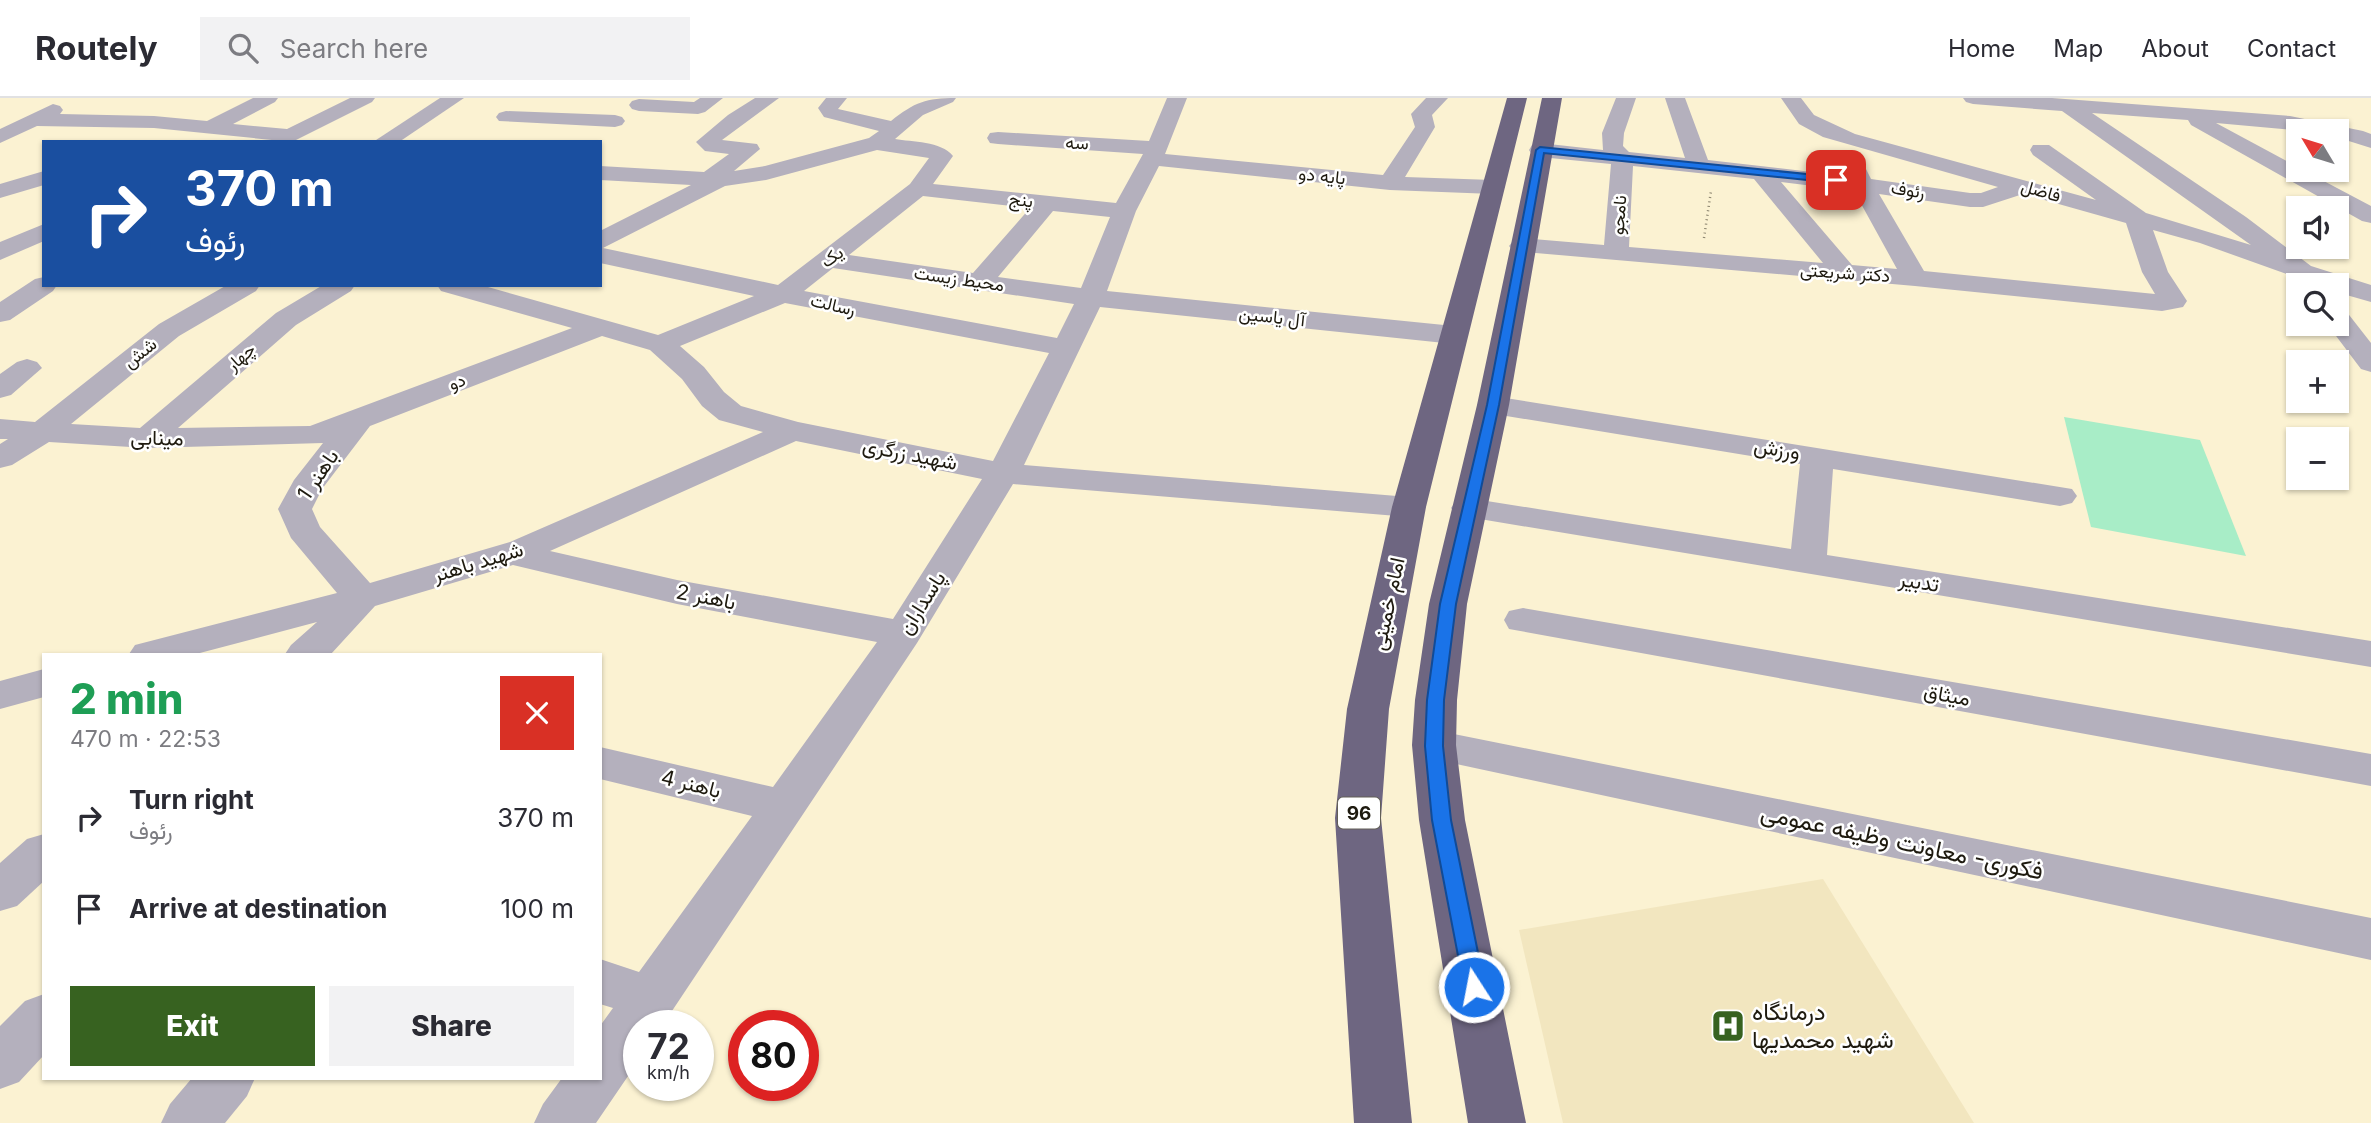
<!DOCTYPE html>
<meta charset="utf-8">
<style>
:root{--surface:#fff;--page:#f2f2f3;--text:#2b2b33;--muted:#7c7c81;--line:#e1e1e2;--accent:#376220}
body{margin:0;font-family:Inter,Vazirmatn,sans-serif;background:var(--page);color:var(--text);height:100vh;display:flex;flex-direction:column;font-size:26px;white-space:nowrap}
*{box-sizing:border-box;margin:0}
p{font-size:23px;color:var(--muted)}
.icon{flex:none;width:38px;height:38px;fill:none;stroke:currentColor;stroke-width:2;stroke-linecap:round;stroke-linejoin:round}
.map{position:relative;flex:1;overflow:hidden}
.sheet{position:absolute;left:42px;top:555px;width:560px;height:427px;display:flex;flex-direction:column;background:var(--surface);border-radius:0px;box-shadow:0 2px 5px #0004}
.sheet>*{flex:none}
.guide{position:absolute;left:42px;top:42px;width:560px;height:147px;border-radius:0px;box-shadow:0 2px 5px #0004;background:#1a4fa0;color:#fff;overflow:hidden}
.needle{width:46px;rotate:308deg}
.tools{position:absolute;left:2286px;top:21px;display:grid;gap:14px}
.tools a{display:grid;place-items:center;width:63px;height:63px;border-radius:0px;background:var(--surface);box-shadow:0 2px 5px #0004;font-size:35px}
.speed{position:absolute;left:623px;top:912px;display:flex;gap:14px;font-size:35px;font-weight:700;text-align:center}
.speed>*{display:grid;place-content:center;width:91px;height:91px;border-radius:50%;background:var(--surface);box-shadow:0 2px 5px #0004;line-height:1}
.speed small{font-size:18px;font-weight:400}
.speed .limit{border:10px solid #d22;background:#fff;color:#111}
.pin{position:absolute;display:grid;place-items:center;width:60px;height:60px;color:#fff;margin:-30px;border-radius:14px;box-shadow:0 4px 10px #0006}
.me{position:absolute;width:77px;margin:-38px;rotate:349deg;stroke-linejoin:round;filter:drop-shadow(0 0 5px #0008)}
.turn{display:flex;align-items:center;gap:24px;height:147px;padding:0 28px;font-size:32px}
.turn .icon{width:91px;height:91px;stroke-width:2.5}
.turn b{display:block;font-size:49px;line-height:60px}
.round{display:grid;place-items:center;flex:none;width:74px;height:74px;border-radius:0px;background:var(--page)}
.headline{display:flex;align-items:center;justify-content:space-between;height:119px;padding:0 28px}
h1{font-size:42px;font-weight:800;line-height:52px;color:#1e9e55}
.button{display:flex;gap:14px;margin-top:auto;padding:14px 28px}
.button a{flex:1;height:80px;border-radius:0px;background:var(--accent);color:#fff;font-size:28px;font-weight:800;line-height:80px;text-align:center}
.button a+a{background:var(--page);color:var(--text)}
ul{padding:0;list-style:none}
li{display:flex;align-items:center;gap:21px;height:91px;padding:0 28px}
li div{flex:1}
li b{display:block;font-size:26px}
li em{font-style:normal}
header{display:flex;align-items:center;gap:42px;box-sizing:border-box;height:98px;padding:0 35px;background:var(--surface);border-bottom:2px solid var(--line)}
header strong{font-size:33px}
nav{display:flex;gap:38px;margin-inline-start:auto;font-size:24px}
.search{width:490px;height:63px;background:var(--page);display:flex;align-items:center;gap:18px;box-sizing:border-box;padding:0 24px;border-radius:0px;color:var(--muted);font-size:26px}
.map>svg:first-child{display:block}
.built{fill:#f2e6bf}
.green{fill:#a8edc7}
.lines{fill:none;stroke-linecap:round;stroke-linejoin:round}
.path{stroke:#89826d;stroke-width:2.5;stroke-dasharray:1 3.5;stroke-linecap:butt}
.minor{fill:#b4b0bd;fill-rule:evenodd}
.highway{fill:#6e6681;fill-rule:evenodd}
.route{fill:#1a73e8;stroke:#114b97;stroke-width:2}
.labels{text-anchor:middle;stroke-width:5;stroke-linejoin:round;paint-order:stroke}
.far-street-label{font-size:18px;fill:#1e1a0f;stroke:#fff}
.shield{fill:#fff;stroke:#625f57;stroke-width:2}
.shield-label{font-size:19px;font-weight:bold;fill:#1e1a0f}
.street-label{font-size:21px;fill:#1e1a0f;stroke:#fff}
.near-street-label{font-size:24px;fill:#1e1a0f;stroke:#fff}
.near-poi-label{font-size:24px;fill:#1e1a0f;stroke:#fff;text-anchor:start}
</style>
<header>
<strong>Routely</strong>
<div class="search"><svg class="icon" aria-label="search" viewBox="0 0 24 24"><circle cx="10" cy="10" r="6"/><path d="M15 15l6 6"/></svg>Search here</div>
<nav><a>Home</a><a>Map</a><a>About</a><a>Contact</a></nav>
</header>
<div class="map">
<svg width="2371" height="1025" viewBox="0 0 2371 1025">
<rect width="100%" height="100%" fill="#fbf2d2"/>
<path class="built" d="M 1823,781 L 1974,1025 L 1563,1025 L 1519,832 Z"/>
<path class="green" d="M 2064,319 L 2200,342 L 2246,458 L 2091,429 Z"/>
<g class="lines">
<path class="path" d="M 1704,140 L 1711,93"/>
<g class="minor">
<path d="M 253,0 L 278,0 L 275,4 L 233,26 L 287,31 L 350,0 L 375,0 L 372,4 L 292,44 L 154,30 L 37,28 L 0,45 L 0,31 L 53,6 L 60,8 L 63,12 L 60,16 L 154,18 L 207,23 Z"/>
<path d="M 440,0 L 464,0 L 399,44 L 373,44 Z"/>
<path d="M 700,0 L 723,0 L 705,14 L 698,16 L 639,13 L 632,11 L 629,7 L 632,3 L 639,1 L 694,4 Z"/>
<path d="M 755,0 L 779,0 L 722,42 L 757,46 L 760,51 L 734,73 L 765,68 L 869,40 L 879,33 L 824,19 L 818,10 L 826,0 L 847,0 L 838,11 L 891,23 C 915,4 926,0 956,0 L 953,4 L 923,17 L 895,41 C 912,44 941,43 953,58 L 933,86 L 1116,105 L 1143,56 L 998,46 L 990,45 L 987,40 L 990,35 L 998,34 L 1149,43 L 1167,0 L 1187,0 L 1165,56 L 1383,77 L 1415,29 L 1411,16 L 1426,0 L 1448,0 L 1432,17 L 1435,29 L 1405,79 L 1493,82 L 1501,84 L 1505,89 L 1501,94 L 1493,96 L 1390,92 L 1159,68 L 1136,113 L 1107,193 L 1454,228 L 1464,231 L 1468,237 L 1464,243 L 1454,246 L 1100,209 L 1024,367 L 1409,399 L 1421,402 L 1426,409 L 1421,416 L 1409,419 L 1013,386 L 917,545 L 662,928 L 639,928 L 639,962 L 596,1025 L 534,1025 L 543,1006 L 562,980 L 600,980 L 600,928 L 613,910 L 600,906 L 600,861 L 639,874 L 752,718 L 600,681 L 600,649 L 773,689 L 877,544 L 677,506 L 513,467 L 375,508 L 331,556 L 285,556 L 291,547 L 317,524 L 196,556 L 129,556 L 135,547 L 337,495 L 291,440 L 278,411 L 294,382 L 323,345 L 147,350 L 49,344 L 12,367 L 0,370 L 0,346 L 8,341 L 0,341 L 0,321 L 35,324 L 159,226 L 227,187 L 260,187 L 256,193 L 179,238 L 71,326 L 140,330 L 276,215 L 323,187 L 355,187 L 351,193 L 296,227 L 178,330 L 310,328 L 572,230 L 441,193 L 437,187 L 481,187 L 658,237 L 754,198 L 600,165 L 600,133 L 691,87 L 600,82 L 600,68 L 704,74 L 729,56 L 705,53 L 696,44 L 728,17 ZM 877,52 L 929,60 L 910,86 L 778,187 L 603,150 L 725,88 L 766,82 ZM 923,98 L 1030,110 L 973,175 L 849,157 ZM 1053,113 L 1110,119 L 1081,190 L 998,179 ZM 833,170 L 1074,206 L 1057,240 L 804,193 ZM 785,205 L 1049,255 L 993,363 L 798,324 L 741,308 L 724,294 L 704,269 L 680,248 ZM 602,238 L 650,252 L 682,281 L 702,308 L 719,322 L 763,334 L 510,444 L 370,485 L 320,429 L 312,411 L 322,391 L 370,328 ZM 796,343 L 982,381 L 893,521 L 677,482 L 550,453 Z"/>
<path d="M 1616,0 L 1636,0 L 1624,35 L 1623,48 L 1629,54 L 1685,60 L 1665,0 L 1685,0 L 1708,62 L 1846,78 L 1844,70 L 1847,65 L 1863,65 L 1871,81 L 1970,95 L 1981,95 L 1998,89 L 1823,39 L 1799,26 L 1781,0 L 1801,0 L 1814,17 L 1855,36 L 2096,102 L 2033,57 L 2030,52 L 2033,47 L 2049,47 L 2146,115 L 2251,147 L 2062,13 L 1973,6 L 1966,4 L 1963,0 L 2052,0 L 2290,18 L 2363,33 L 2371,36 L 2371,50 L 2336,39 L 2336,33 L 2305,33 L 2216,25 L 2298,69 L 2298,72 L 2303,72 L 2371,108 L 2371,125 L 2362,123 L 2191,27 L 2188,22 L 2092,15 L 2246,119 L 2311,168 L 2371,187 L 2371,204 L 2336,194 L 2336,187 L 2317,187 L 2200,145 L 2153,132 L 2168,174 L 2187,203 L 2183,209 L 2162,213 L 1915,188 L 1513,153 L 1509,148 L 1513,143 L 1522,140 L 1604,147 L 1611,66 L 1540,59 L 1532,57 L 1529,52 L 1532,47 L 1540,45 L 1603,52 L 1602,35 ZM 1633,68 L 1754,81 L 1823,165 L 1629,149 ZM 1781,84 L 1854,93 L 1897,171 L 1852,167 ZM 1879,96 L 1970,109 L 1983,109 L 2023,96 L 2126,125 L 2142,174 L 2155,196 L 1924,173 Z"/>
<path d="M 506,13 L 615,17 L 622,19 L 625,23 L 622,27 L 615,29 L 499,23 L 496,19 L 499,15 Z"/>
<path d="M 44,73 L 44,87 L 0,100 L 0,86 Z"/>
<path d="M 44,126 L 44,143 L 0,162 L 0,144 Z"/>
<path d="M 44,179 L 44,187 L 57,187 L 53,193 L 10,222 L 0,224 L 0,204 L 35,181 Z"/>
<path d="M 2336,211 L 2346,213 L 2371,245 L 2371,274 L 2361,271 L 2327,226 L 2336,226 Z"/>
<path d="M 27,261 L 37,264 L 42,270 L 11,297 L 0,300 L 0,276 L 17,264 Z"/>
<path d="M 1493,298 L 2072,391 L 2077,398 L 2072,405 L 2060,408 L 1833,371 L 1827,457 L 2371,543 L 2371,569 L 1456,417 L 1451,410 L 1456,403 L 1468,400 L 1791,451 L 1800,366 L 1482,314 L 1477,307 L 1482,300 Z"/>
<path d="M 1523,510 L 2371,656 L 2371,688 L 1509,531 L 1504,522 L 1509,513 Z"/>
<path d="M 44,571 L 44,599 L 0,611 L 0,583 Z"/>
<path d="M 1434,632 L 2371,820 L 2371,862 L 1419,658 L 1412,647 L 1419,636 Z"/>
<path d="M 44,736 L 44,783 L 17,808 L 0,813 L 0,765 L 27,741 Z"/>
<path d="M 44,896 L 44,957 L 19,984 L 0,991 L 0,928 L 25,903 Z"/>
<path d="M 192,980 L 255,980 L 247,998 L 225,1025 L 161,1025 L 170,1006 Z"/>
</g>
<g class="highway">
<path d="M 1507,0 L 1527,0 L 1426,409 L 1389,611 L 1381,720 L 1412,1025 L 1354,1025 L 1335,720 L 1347,611 L 1392,409 Z"/>
<path d="M 1542,0 L 1562,0 L 1509,307 L 1467,506 L 1457,602 L 1456,647 L 1465,722 L 1526,1025 L 1468,1025 L 1419,722 L 1412,647 L 1415,602 L 1429,506 L 1477,307 Z"/>
</g>
</g>
<path class="route" d="M 1540,49 L 1836,79 L 1840,82 L 1836,85 L 1544,55 L 1499,307 L 1456,506 L 1444,602 L 1443,648 L 1451,722 L 1485,889 L 1482,896 L 1474,898 L 1467,896 L 1464,889 L 1432,722 L 1425,648 L 1427,602 L 1440,506 L 1487,307 L 1536,52 Z"/>
<defs>
<symbol id="hospital-square" viewBox="-11 -11 22 22"><rect x="-9" y="-9" width="18" height="18" rx="4" fill="#376220" stroke="#fff"/><path d="M-5-5h3v3.5h4V-5h3V5h-3V1.5h-4V5h-3Z" fill="#fff"/></symbol>
</defs>
<g fill-rule="evenodd">
<use href="#hospital-square" x="1709" y="909" width="38" height="38"/>
</g>
<g class="labels">
<g class="far-street-label">
<text transform="translate(1077 45) rotate(3)" y="6">سه</text>
<text transform="translate(1322 78) rotate(6)" y="6">پایه دو</text>
<text transform="translate(1908 92) rotate(9)" y="6">رئوف</text>
<text transform="translate(2041 93) rotate(16)" y="6">فاضل</text>
<text transform="translate(1021 102) rotate(6)" y="6">پنج</text>
<text transform="translate(1619 117) rotate(-86)" y="6">نامجو</text>
<text transform="translate(832 159) rotate(-37)" y="6">یک</text>
<text transform="translate(1845 175) rotate(4)" y="6">دکتر شریعتی</text>
<text transform="translate(959 181) rotate(8)" y="6">محیط زیست</text>
<text transform="translate(833 207) rotate(13)" y="6">رسالت</text>
<text transform="translate(1272 219) rotate(6)" y="6">آل یاسین</text>
<text transform="translate(140 255) rotate(-39)" y="6">شش</text>
<text transform="translate(241 259) rotate(-41)" y="6">چهار</text>
<text transform="translate(457 284) rotate(-21)" y="6">دو</text>
</g>
<rect class="shield" x="1338" y="699.5" width="42" height="31" rx="5"/>
<g class="shield-label">
<text x="1359" y="722">96</text>
</g>
<g class="street-label">
<text transform="translate(157 340) rotate(1)" y="7">مینابی</text>
<text transform="translate(1777 351) rotate(9)" y="7">ورزش</text>
<text transform="translate(910 356) rotate(11)" y="7">شهید زرگری</text>
<text transform="translate(318 377) rotate(-56)" y="7">باهنر 1</text>
<text transform="translate(478 464) rotate(-17)" y="7">شهید باهنر</text>
<text transform="translate(1919 484) rotate(9)" y="7">تدبیر</text>
<text transform="translate(706 499) rotate(11)" y="7">باهنر 2</text>
<text transform="translate(922 505) rotate(-58)" y="7">پاسداران</text>
<text transform="translate(1388 506) rotate(-78)" y="7">امام خمینی</text>
<text transform="translate(1947 597) rotate(10)" y="7">میثاق</text>
<text transform="translate(691 686) rotate(14)" y="7">باهنر 4</text>
</g>
<g class="near-street-label">
<text transform="translate(1902 744) rotate(12)" y="8">فکوری- معاونت وظیفه عمومی</text>
</g>
<g class="near-poi-label">
<text x="1752" y="922">درمانگاه<tspan x="1752" dy="28">شهید محمدیها</tspan></text>
</g>
</g>
</svg>
<div class="tools">
<a><svg class="needle" viewBox="-14 -14 28 28"><path d="M0-13l5 13h-10z" fill="#e53935"/><path d="M0 13l5-13h-10z" fill="#7c7c81"/></svg></a>
<a><svg class="icon" aria-label="sound" viewBox="0 0 24 24"><path d="M4 9h4l5-4v14l-5-4H4zM17 9q2 3 0 6"/></svg></a>
<a><svg class="icon" aria-label="search" viewBox="0 0 24 24"><circle cx="10" cy="10" r="6"/><path d="M15 15l6 6"/></svg></a>
<a>+</a>
<a>−</a>
</div>
<div class="speed"><div>72<small>km/h</small></div><div class="limit">80</div></div>
<div class="pin" style="left:1836px;top:82px;background:#d93025"><svg class="icon" aria-label="arrive" viewBox="0 0 24 24"><path d="M6 21V4h12l-3 4 3 4H6"/></svg></div>
<svg class="me" style="left:1474px;top:889px" viewBox="-20 -20 40 40"><circle r="17" fill="#1a73e8" stroke="#fff" stroke-width="3"/><path d="M0-11L8 9 0 5-8 9z" fill="#fff"/></svg>
<div class="guide">
<div class="turn"><svg class="icon" aria-label="right" viewBox="0 0 24 24"><path d="M7 20v-9h11M14 6l5 5-5 5"/></svg><div><b>370 m</b>رئوف</div></div>
</div>
<section class="sheet">
<div class="headline"><div><h1>2 min</h1><p>470 m · 22:53</p></div><a class="round" style="background:#d93025;color:#fff"><svg class="icon" aria-label="close" viewBox="0 0 24 24"><path d="M6 6l12 12M18 6L6 18"/></svg></a></div>
<ul>
<li><svg class="icon" aria-label="right" viewBox="0 0 24 24"><path d="M7 20v-9h11M14 6l5 5-5 5"/></svg><div><b>Turn right</b><p>رئوف</p></div><em>370 m</em></li>
<li><svg class="icon" aria-label="arrive" viewBox="0 0 24 24"><path d="M6 21V4h12l-3 4 3 4H6"/></svg><div><b>Arrive at destination</b></div><em>100 m</em></li>
</ul>
<div class="button"><a>Exit</a><a>Share</a></div>
</section>
</div>
